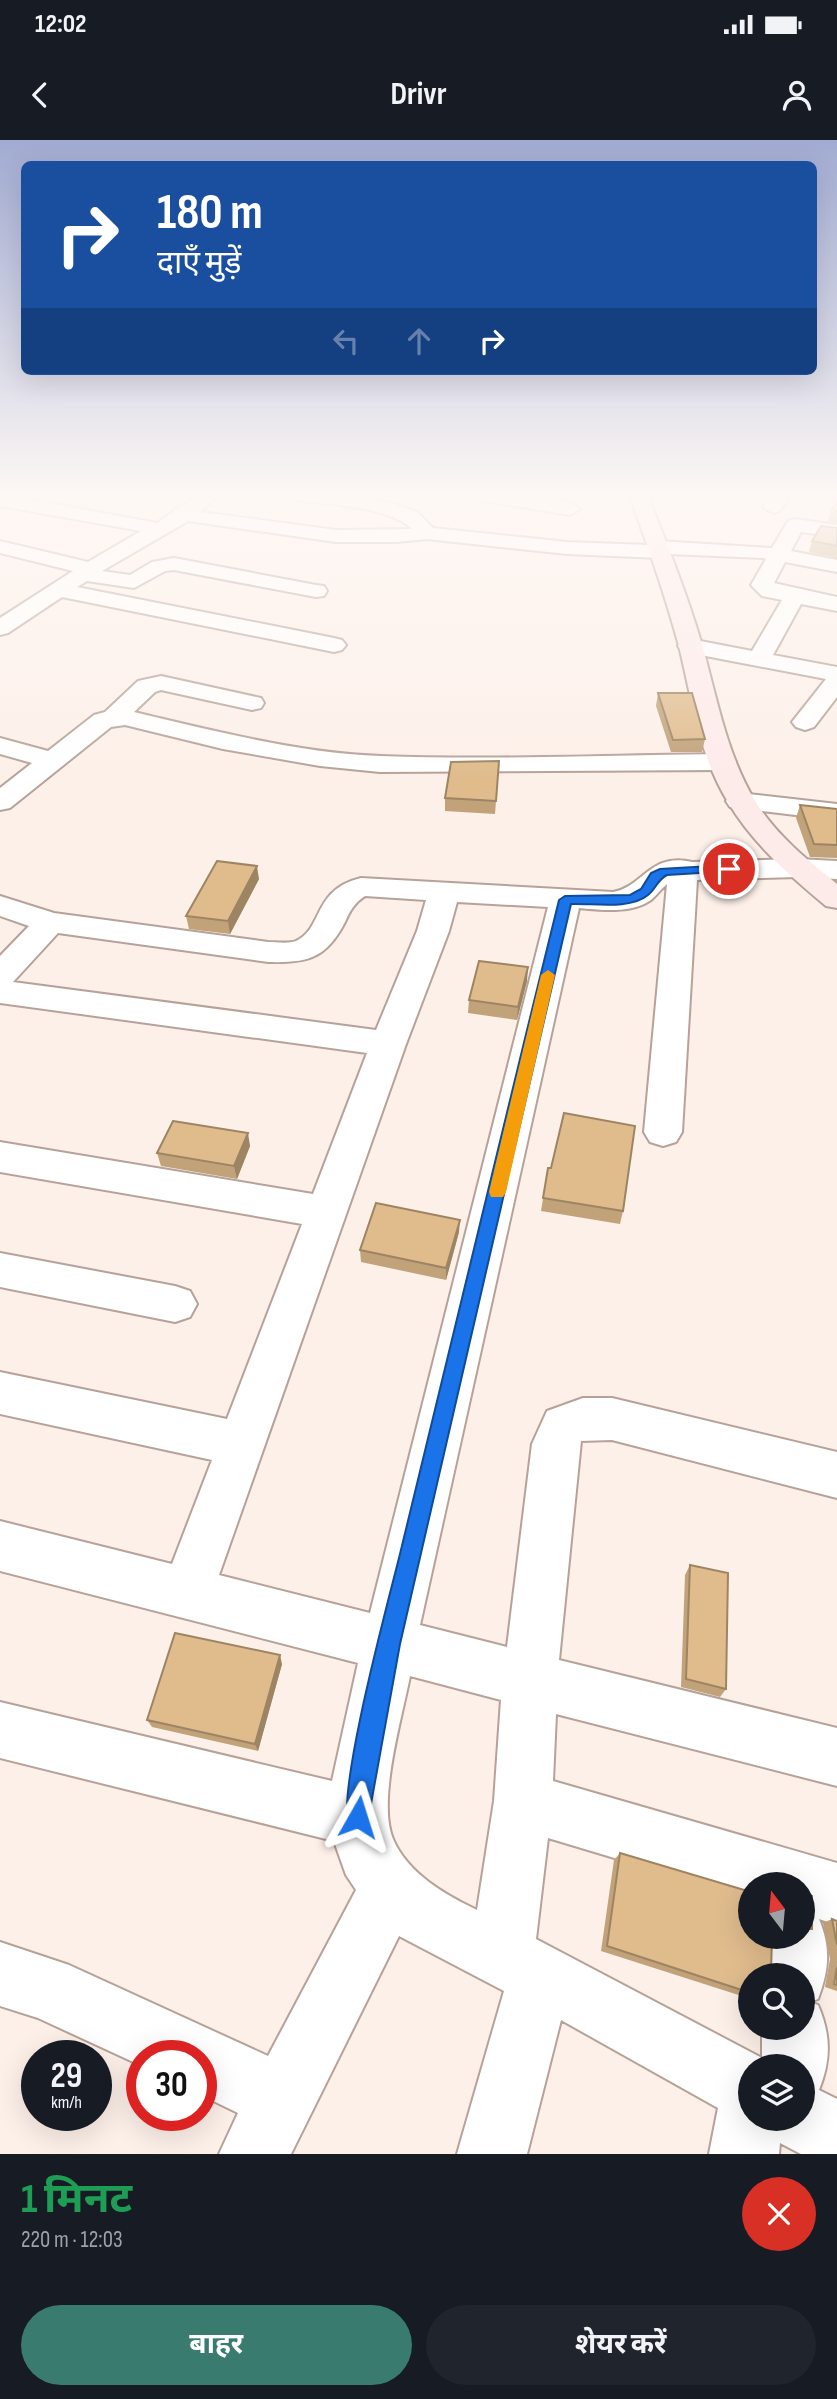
<!DOCTYPE html>
<html lang="hi">
<meta charset="utf-8">
<style>
:root{--surface:#171b24;--page:#20242c;--text:#f1f3f6;--muted:#9ea1a6;--accent:#397c6f}
body{margin:0;font-family:"Sofia Sans Condensed","Noto Sans Devanagari",sans-serif;background:var(--page);color:var(--text);height:100vh;display:flex;flex-direction:column;font-size:26px;white-space:nowrap}
*{box-sizing:border-box;margin:0}
p{font-size:23px;color:var(--muted)}
.icon{flex:none;width:38px;height:38px;fill:none;stroke:currentColor;stroke-width:2;stroke-linecap:round;stroke-linejoin:round}
.map{position:relative;height:2014px;overflow:hidden}
.drawer{display:flex;flex-direction:column;background:var(--surface);flex:1}
.drawer>*{flex:none}
.banner{position:absolute;left:21px;top:21px;width:796px;height:214px;border-radius:10px;box-shadow:0 7px 28px #0002;background:#1a4fa0;color:#fff;overflow:hidden}
.needle{width:46px;rotate:344deg}
.fabs{position:absolute;left:738px;top:1732px;display:grid;gap:14px}
.fabs a{display:grid;place-items:center;width:77px;height:77px;border-radius:50%;background:var(--surface);box-shadow:0 7px 28px #0002;font-size:35px}
.speed{position:absolute;left:21px;top:1900px;display:flex;gap:14px;font-size:35px;font-weight:700;text-align:center}
.speed>*{display:grid;place-content:center;width:91px;height:91px;border-radius:50%;background:var(--surface);box-shadow:0 7px 28px #0002;line-height:1}
.speed small{font-size:18px;font-weight:400}
.speed .limit{border:10px solid #d22;background:#fff;color:#111}
.pin{position:absolute;display:grid;place-items:center;width:60px;height:60px;color:#fff;margin:-30px;border:4px solid #fff;border-radius:50%;box-shadow:0 2px 7px #0007}
.me{position:absolute;width:77px;margin:-38px;rotate:6deg;stroke-linejoin:round;filter:drop-shadow(0 0 5px #0008)}
.turn{display:flex;align-items:center;gap:24px;height:147px;padding:0 21px;font-size:32px}
.turn .icon{width:91px;height:91px;stroke-width:2.5}
.turn b{display:block;font-size:49px;line-height:60px}
.lanes{display:flex;align-items:center;height:66px;padding:0 21px;background:#0003;justify-content:center;gap:35px;direction:ltr}
.lanes .off{opacity:.35}
.round{display:grid;place-items:center;flex:none;width:74px;height:74px;border-radius:37px;background:var(--page)}
.overview{display:flex;align-items:center;justify-content:space-between;height:119px;padding:0 21px}
h1{font-size:42px;font-weight:700;line-height:52px;color:#1e9e55}
.cta{display:flex;gap:14px;margin-top:auto;padding:14px 21px}
.cta a{flex:1;height:80px;border-radius:42px;background:var(--accent);color:#fff;font-size:28px;font-weight:700;line-height:80px;text-align:center}
.cta a+a{background:var(--page);color:var(--text)}
.status{display:flex;justify-content:space-between;align-items:center;height:49px;padding:0 35px;background:var(--surface);direction:ltr}
.status svg{height:19px;fill:currentColor}
header{display:flex;justify-content:space-between;align-items:center;height:91px;padding:0 21px;background:var(--surface);font-size:32px;font-weight:700}
.map>svg:first-child{display:block}
.lines{fill:none;stroke-linecap:round;stroke-linejoin:round}
.street-casing{stroke:#b6a298;stroke-width:4}
.secondary-casing{stroke:#b6a298;stroke-width:4}
.street{fill:#fff;fill-rule:evenodd}
.secondary{fill:#fdebea;fill-rule:evenodd}
.wall{fill:#c1a279}
.shaded-wall{fill:#9d8463}
.building{fill:#e0bc8d;stroke:#9d8463;stroke-width:2}
.route{fill:#1a73e8;stroke:#114b97;stroke-width:2}
.slow{fill:#f59e0b}
</style>
<div class="status"><b>12:02</b><svg viewBox="0 0 49 12"><path d="M0 12V9h3v3zM5 12V6h3v6zM10 12V3h3v9zM15 12V0h3v12zM26 1h20v11H26zM47 4h2v5h-2z"/></svg></div>
<header><svg class="icon" aria-label="back" viewBox="0 0 24 24"><path d="M15 5l-7 7 7 7"/></svg>Drivr<svg class="icon" aria-label="person" viewBox="0 0 24 24"><circle cx="12" cy="8" r="4"/><path d="M4 21q1-7 8-7t8 7"/></svg></header>
<div class="map">
<svg width="837" height="2014" viewBox="0 0 837 2014">
<rect width="100%" height="100%" fill="#fdf0e9"/>
<g class="lines">
<defs>
<g id="street">
<path d="M 0,354 L 157,383 C 172,374 193,354 209,354 L 214,359 L 201,372 L 336,390 L 412,389 C 389,366 328,365 296,360 L 287,354 L 335,354 L 391,363 L 417,372 L 433,388 L 567,402 L 649,405 L 658,401 L 772,408 L 788,381 L 795,379 L 837,385 L 837,397 L 801,392 L 791,411 L 837,420 L 837,432 L 785,422 L 774,443 L 837,457 L 837,471 L 801,464 L 773,515 L 837,527 L 837,557 L 814,587 L 805,590 L 796,587 L 792,582 L 826,539 L 690,513 L 682,511 L 678,506 L 682,501 L 690,499 L 752,511 L 782,460 L 762,456 L 751,445 L 766,419 L 763,418 L 669,414 L 660,418 L 567,414 L 427,399 L 397,402 L 336,402 L 188,381 L 102,431 L 130,435 L 152,422 L 174,418 L 316,445 L 324,446 L 327,451 L 324,456 L 316,457 L 174,430 L 165,431 L 134,448 L 87,441 L 77,447 L 334,498 L 342,500 L 346,505 L 342,510 L 334,512 L 62,457 L 8,493 L 0,495 L 0,478 L 73,431 L 0,413 L 0,401 L 88,422 L 141,391 L 0,366 Z"/>
<path d="M 470,354 C 491,354 568,355 580,369 L 570,375 L 479,360 Z"/>
<path d="M 772,354 L 791,354 L 780,371 L 773,373 L 763,367 Z"/>
<path d="M 161,536 L 261,558 L 264,563 L 261,568 L 252,570 L 161,550 L 155,552 L 134,572 C 215,591 298,613 381,616 C 493,620 610,615 723,614 L 732,616 L 736,622 L 732,628 L 723,630 L 380,632 L 320,626 L 223,609 L 125,585 L 111,587 L 10,668 L 0,670 L 0,648 L 32,623 L 0,614 L 0,598 L 48,611 L 94,575 L 105,572 L 138,541 Z"/>
<path d="M 740,653 L 837,664 L 837,680 L 730,667 L 726,661 L 730,655 Z"/>
<path d="M 798,719 L 837,721 L 837,739 L 798,737 L 697,740 L 682,992 L 676,1002 L 663,1006 L 650,1002 L 644,992 L 667,744 C 661,749 657,755 651,760 C 631,774 601,770 579,768 L 420,1485 L 507,1507 L 532,1304 L 547,1271 L 583,1258 L 612,1258 L 837,1312 L 837,1358 L 612,1300 L 581,1301 L 559,1520 L 837,1588 L 837,1646 L 556,1574 L 553,1641 L 837,1723 L 837,1785 L 819,1779 C 831,1808 829,1830 818,1859 L 810,1862 L 818,1865 C 831,1895 831,1920 819,1950 L 837,1959 L 837,2014 L 801,2014 L 780,2003 L 779,2014 L 709,2014 L 718,1968 L 561,1880 L 527,2014 L 457,2014 L 504,1851 L 399,1796 L 291,2014 L 219,2014 L 238,1973 L 201,1955 L 201,1916 L 142,1916 L 142,1926 L 38,1878 L 0,1866 L 0,1802 L 69,1825 L 268,1916 L 356,1750 L 346,1735 L 334,1701 L 0,1618 L 0,1562 L 332,1641 L 358,1523 L 0,1431 L 0,1381 L 172,1424 L 212,1320 L 0,1274 L 0,1232 L 227,1279 L 302,1084 L 0,1032 L 0,1002 L 313,1054 L 367,913 L 0,863 L 0,816 L 29,786 L 0,776 L 0,756 L 54,773 L 268,802 C 276,802 288,804 296,801 C 324,788 312,750 361,738 L 613,752 C 643,747 650,712 692,722 ZM 365,756 L 426,760 L 417,791 L 376,890 L 13,842 L 58,793 L 268,822 C 307,823 326,819 345,782 C 350,771 354,763 365,756 ZM 457,762 L 548,767 L 370,1473 L 219,1435 L 406,904 L 449,791 ZM 410,1536 L 501,1560 L 494,1661 L 477,1770 C 446,1755 408,1734 393,1699 C 377,1661 402,1578 410,1536 ZM 548,1698 L 751,1759 L 751,1745 L 803,1745 L 803,1797 L 764,1797 L 763,1836 L 803,1836 L 803,1888 L 762,1888 L 762,1918 L 536,1799 ZM 751,1927 L 803,1927 L 803,1979 L 751,1979 Z"/>
<path d="M 0,1113 L 175,1146 L 190,1151 L 197,1164 L 190,1177 L 175,1182 L 0,1147 Z"/>
</g>
<path id="secondary" d="M 629,354 L 647,354 C 667,404 687,454 702,505 C 717,558 726,613 755,661 C 775,694 807,720 837,744 L 837,768 L 826,766 C 789,735 753,704 728,662 C 699,615 692,559 679,506 C 665,454 647,404 629,354 Z"/>
</defs>
<use href="#street" class="street-casing"/>
<use href="#secondary" class="secondary-casing"/>
<use href="#street" class="street"/>
<use href="#secondary" class="secondary"/>
</g>
<g class="wall">
<path d="M 837,361 L 837,383 L 828,381 L 831,370 Z"/>
<path d="M 837,388 L 837,418 L 809,412 L 812,401 Z"/>
<path d="M 658,553 L 705,599 L 702,612 L 671,612 L 656,566 Z"/>
<path d="M 499,621 L 495,674 L 445,671 L 445,658 Z"/>
<path d="M 800,665 L 837,669 L 837,718 L 810,717 L 796,678 Z"/>
<path d="M 259,739 L 230,794 L 189,789 L 186,776 Z"/>
<path d="M 527,841 L 517,880 L 468,873 L 469,860 Z"/>
<path d="M 250,1006 L 237,1039 L 161,1026 L 157,1013 Z"/>
<path d="M 548,1028 L 623,1071 L 620,1084 L 541,1071 Z"/>
<path d="M 459,1092 L 446,1140 L 361,1122 L 360,1110 Z"/>
<path d="M 690,1425 L 726,1549 L 720,1557 L 681,1547 L 685,1435 Z"/>
<path d="M 282,1524 L 258,1611 L 152,1587 L 147,1580 Z"/>
<path d="M 620,1713 L 751,1836 L 751,1859 L 601,1811 L 614,1720 Z"/>
<path d="M 832,1779 L 837,1781 L 837,1851 L 825,1847 L 830,1819 L 823,1783 Z"/>
</g>
<g class="shaded-wall">
<path d="M 257,726 L 259,739 L 230,794 L 228,781 Z"/>
<path d="M 528,827 L 527,841 L 517,880 L 518,867 Z"/>
<path d="M 248,993 L 250,1006 L 237,1039 L 234,1026 Z"/>
<path d="M 460,1080 L 459,1092 L 446,1140 L 446,1128 Z"/>
<path d="M 280,1515 L 282,1524 L 258,1611 L 255,1604 Z"/>
</g>
<g class="building">
<path d="M 837,361 L 837,372 L 831,370 Z"/>
<path d="M 821,386 L 837,388 L 837,406 L 812,401 Z"/>
<path d="M 658,553 L 692,553 L 705,599 L 673,600 Z"/>
<path d="M 499,621 L 496,661 L 445,658 L 451,622 Z"/>
<path d="M 800,665 L 837,669 L 837,705 L 814,704 Z"/>
<path d="M 217,721 L 257,726 L 228,781 L 186,776 Z"/>
<path d="M 479,821 L 528,827 L 518,867 L 469,860 Z"/>
<path d="M 564,973 L 635,986 L 623,1071 L 543,1058 L 548,1028 L 551,1028 Z"/>
<path d="M 173,981 L 248,993 L 234,1026 L 157,1013 Z"/>
<path d="M 376,1063 L 460,1080 L 446,1128 L 360,1110 Z"/>
<path d="M 690,1425 L 728,1433 L 726,1549 L 686,1539 Z"/>
<path d="M 175,1493 L 280,1515 L 255,1604 L 147,1580 Z"/>
<path d="M 620,1713 L 751,1752 L 751,1797 L 772,1797 L 771,1832 L 782,1835 L 782,1836 L 751,1836 L 751,1853 L 607,1806 Z"/>
<path d="M 764,1741 L 776,1745 L 764,1745 Z"/>
<path d="M 803,1753 L 812,1756 L 812,1789 L 803,1789 Z"/>
<path d="M 832,1779 L 837,1781 L 837,1805 Z"/>
<path d="M 837,1827 L 837,1845 L 834,1844 Z"/>
</g>
<linearGradient id="sky" x2="0" y2="1"><stop stop-color="#a1abd2"/><stop offset="0.56" stop-color="#fef8f5"/><stop offset="1" stop-color="#fef8f5" stop-opacity="0"/></linearGradient>
<rect width="837" height="636" fill="url(#sky)"/>
<path class="route" d="M 729,725 L 735,729 L 733,731 L 667,735 C 657,740 656,749 648,755 C 630,770 593,763 571,764 L 400,1504 L 367,1686 L 358,1690 L 349,1686 C 336,1654 388,1462 399,1418 C 452,1198 505,979 559,760 L 565,756 L 630,755 L 641,749 L 651,733 L 660,729 Z"/>
<path class="slow" d="M 548,830 L 555,835 L 506,1052 L 503,1057 L 491,1057 L 489,1052 L 541,835 Z"/>
</svg>
<div class="fabs">
<a><svg class="needle" viewBox="-14 -14 28 28"><path d="M0-13l5 13h-10z" fill="#e53935"/><path d="M0 13l5-13h-10z" fill="#9ea1a6"/></svg></a>
<a><svg class="icon" aria-label="search" viewBox="0 0 24 24"><circle cx="10" cy="10" r="6"/><path d="M15 15l6 6"/></svg></a>
<a><svg class="icon" aria-label="layers" viewBox="0 0 24 24"><path d="M12 4l9 5-9 5-9-5zM3 14l9 5 9-5"/></svg></a>
</div>
<div class="speed"><div>29<small>km/h</small></div><div class="limit">30</div></div>
<div class="pin" style="left:729px;top:729px;background:#d93025"><svg class="icon" aria-label="arrive" viewBox="0 0 24 24"><path d="M6 21V4h12l-3 4 3 4H6"/></svg></div>
<svg class="me" style="left:358px;top:1677px" viewBox="-20 -20 40 40"><path d="M0-17L14 15 0 8-14 15z" fill="#1a73e8" stroke="#fff" stroke-width="4"/></svg>
<div class="banner">
<div class="turn"><svg class="icon" aria-label="right" viewBox="0 0 24 24"><path d="M7 20v-9h11M14 6l5 5-5 5"/></svg><div><b>180 m</b>दाएँ मुड़ें</div></div>
<div class="lanes"><svg class="icon off" aria-label="left" viewBox="0 0 24 24"><path d="M17 20v-9H6M10 6l-5 5 5 5"/></svg><svg class="icon off" aria-label="ahead" viewBox="0 0 24 24"><path d="M12 20V5M6 11l6-6 6 6"/></svg><svg class="icon" aria-label="right" viewBox="0 0 24 24"><path d="M7 20v-9h11M14 6l5 5-5 5"/></svg></div>
</div>
</div>
<section class="drawer">
<div class="overview"><div><h1>1 मिनट</h1><p>220 m · 12:03</p></div><a class="round" style="background:#d93025;color:#fff"><svg class="icon" aria-label="close" viewBox="0 0 24 24"><path d="M6 6l12 12M18 6L6 18"/></svg></a></div>
<div class="cta"><a>बाहर</a><a>शेयर करें</a></div>
</section>
